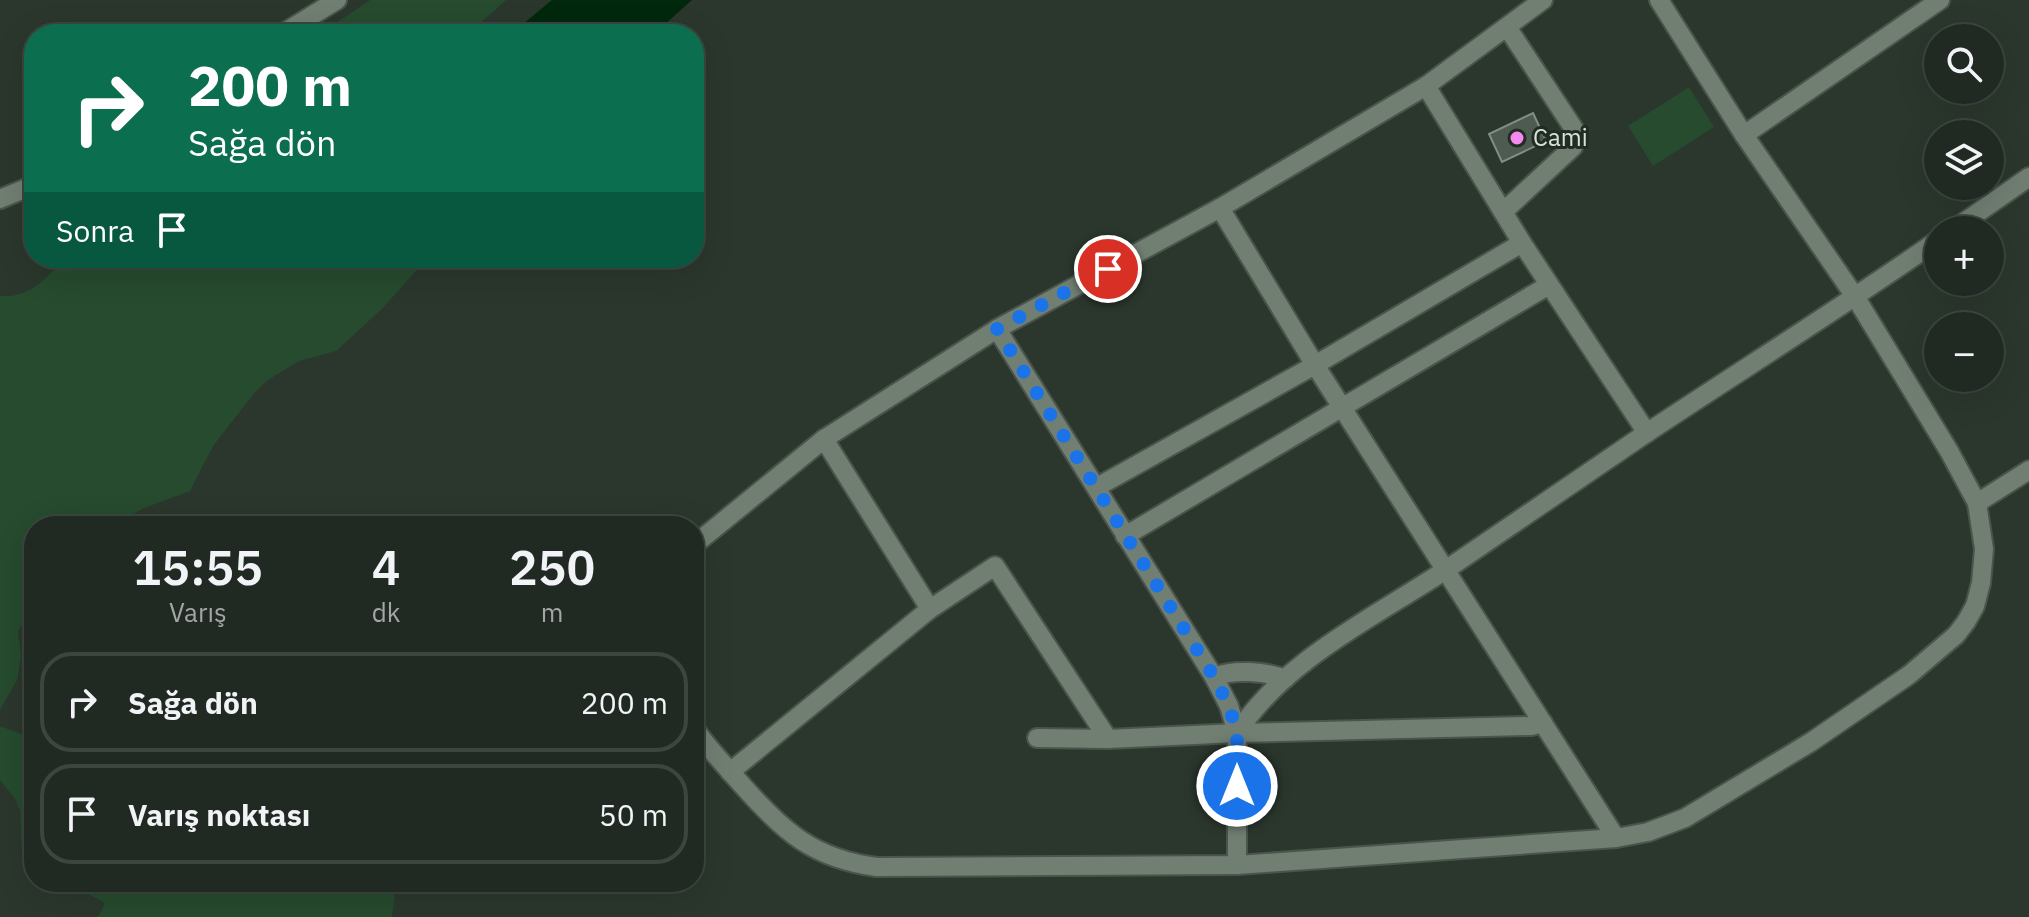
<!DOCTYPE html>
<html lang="tr">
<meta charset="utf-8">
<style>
:root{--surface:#202922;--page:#2d352f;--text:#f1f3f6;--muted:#a2a6a5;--line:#3d4540}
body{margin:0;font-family:"IBM Plex Sans",sans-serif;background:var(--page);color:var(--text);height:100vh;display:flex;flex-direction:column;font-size:30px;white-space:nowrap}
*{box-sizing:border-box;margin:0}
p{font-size:26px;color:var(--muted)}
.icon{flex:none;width:44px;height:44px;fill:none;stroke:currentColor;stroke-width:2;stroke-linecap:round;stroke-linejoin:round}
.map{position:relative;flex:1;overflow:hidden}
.sheet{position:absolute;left:24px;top:516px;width:680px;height:376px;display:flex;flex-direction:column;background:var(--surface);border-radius:32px;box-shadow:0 8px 32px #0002,0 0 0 2px var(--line)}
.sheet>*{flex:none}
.hud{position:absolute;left:24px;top:24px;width:680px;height:244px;border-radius:32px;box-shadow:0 8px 32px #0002,0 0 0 2px var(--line);background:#0b6e4f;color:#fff;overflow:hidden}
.buttons{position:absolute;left:1924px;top:24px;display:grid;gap:16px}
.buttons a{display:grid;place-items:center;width:80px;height:80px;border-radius:50%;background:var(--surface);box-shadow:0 8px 32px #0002,0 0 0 2px var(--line);font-size:40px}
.pin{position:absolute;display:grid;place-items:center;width:68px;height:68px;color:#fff;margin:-34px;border:4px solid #fff;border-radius:50%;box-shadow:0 2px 8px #0007}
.me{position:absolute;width:88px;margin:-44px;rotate:0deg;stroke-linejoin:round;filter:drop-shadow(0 0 6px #0008)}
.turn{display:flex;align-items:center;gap:28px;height:168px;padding:0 32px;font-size:36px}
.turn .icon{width:104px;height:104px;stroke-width:2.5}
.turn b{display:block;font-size:56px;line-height:68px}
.then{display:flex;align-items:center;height:76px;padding:0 32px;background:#0003;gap:16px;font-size:30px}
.eta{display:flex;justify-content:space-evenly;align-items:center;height:136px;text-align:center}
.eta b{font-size:48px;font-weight:600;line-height:56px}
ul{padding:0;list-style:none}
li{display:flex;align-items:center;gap:24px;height:100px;margin:0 16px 12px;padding:0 16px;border:4px solid var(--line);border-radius:32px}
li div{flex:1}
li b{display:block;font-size:30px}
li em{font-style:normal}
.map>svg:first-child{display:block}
.green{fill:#264b2e}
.water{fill:#00280c}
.building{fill:#4e5b50;stroke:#818f83;stroke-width:2}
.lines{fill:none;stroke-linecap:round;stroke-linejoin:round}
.minor-casing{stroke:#4a544c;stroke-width:22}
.minor{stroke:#717f73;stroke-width:18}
.route{stroke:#1a73e8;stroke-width:14;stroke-dasharray:0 25.2}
.poi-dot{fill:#f589ee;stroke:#212d23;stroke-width:3}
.labels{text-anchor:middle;stroke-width:6;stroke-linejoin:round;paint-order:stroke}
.poi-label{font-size:24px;fill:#d8e0d9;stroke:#212d23;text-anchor:start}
</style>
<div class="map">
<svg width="2029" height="917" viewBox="0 0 2029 917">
<rect width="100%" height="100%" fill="#2b372d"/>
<g class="green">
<path d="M 370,0 L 506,0 L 468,34 L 320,34 Z"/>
<path d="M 1689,87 L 1714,127 L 1653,166 L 1628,126 Z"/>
<path d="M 67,258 L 427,258 L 384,307 L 336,351 L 299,361 L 268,380 L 255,392 L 213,446 L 190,491 L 144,508 L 113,526 L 34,526 L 34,605 L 18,631 L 21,656 L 17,680 L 0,710 L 0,296 C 33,298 45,277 67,258 Z"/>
<path d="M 0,726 L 34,739 L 34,862 L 21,841 L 20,811 L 16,800 L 0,780 Z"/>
<path d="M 66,882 L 396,882 L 392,917 L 95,917 L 99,915 L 105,903 Z"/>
</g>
<path class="water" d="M 552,0 L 692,0 L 654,34 L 511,34 Z"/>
<path class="building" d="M 1533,113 L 1546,141 L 1502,162 L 1489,134 Z"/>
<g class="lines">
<defs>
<g id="minor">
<path d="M 282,34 L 337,0"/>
<path d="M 1426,86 L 1522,243 L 1647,433"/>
<path d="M 1744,135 L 1940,0"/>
<path d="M 0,199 L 34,185"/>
<path d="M 1220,208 L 1315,365 L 1616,838"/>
<path d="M 1503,212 L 1573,147 L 1576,138 L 1574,129 L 1507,27"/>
<path d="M 1953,230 L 2029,177"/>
<path d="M 997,329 L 1214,677 L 1229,706 L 1237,733 L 1237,865"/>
<path d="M 824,439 L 930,609"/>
<path d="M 1097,487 L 1315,365 L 1522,243"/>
<path d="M 1977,503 L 2029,470"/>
<path d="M 1125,536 L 1549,285"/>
<path d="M 694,545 L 824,439 L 997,329 L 1220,208 L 1426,86 L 1543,0"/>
<path d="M 1214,677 C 1233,669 1266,671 1285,679"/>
<path d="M 694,728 C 709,749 726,767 743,786 C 784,832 814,859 877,867 L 1237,865 L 1616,838 L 1648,832 L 1685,818 L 1811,742 L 1909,675 L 1956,635 L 1966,622 L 1975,606 L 1981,583 L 1984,549 L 1977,503 L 1949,451 L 1856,298 L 1744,135 L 1659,0"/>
<path d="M 1237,733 L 1531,726 L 1543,723"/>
<path d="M 1037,738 L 1108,739 L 1237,733 C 1286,658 1377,616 1450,567 C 1515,523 1580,478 1645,434 C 1743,369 1842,307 1938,240"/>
<path d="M 730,772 L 930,609 L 995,566 L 1108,739"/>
</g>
</defs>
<use href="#minor" class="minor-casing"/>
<use href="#minor" class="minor"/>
</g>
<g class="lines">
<path class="route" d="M 1108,269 L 997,329 L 1214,677 L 1229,706 L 1237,733 L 1237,786"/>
</g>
<circle class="poi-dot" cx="1517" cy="138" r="8"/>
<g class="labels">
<g class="poi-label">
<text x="1533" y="146">Cami</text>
</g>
</g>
</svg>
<div class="buttons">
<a><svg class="icon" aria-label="search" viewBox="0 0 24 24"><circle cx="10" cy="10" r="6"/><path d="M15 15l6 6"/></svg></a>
<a><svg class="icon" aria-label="layers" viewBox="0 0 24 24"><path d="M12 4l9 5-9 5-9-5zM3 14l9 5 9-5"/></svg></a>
<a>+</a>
<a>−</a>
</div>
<div class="pin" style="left:1108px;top:269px;background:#d93025"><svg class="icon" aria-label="arrive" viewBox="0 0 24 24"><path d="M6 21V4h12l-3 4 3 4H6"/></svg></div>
<svg class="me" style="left:1237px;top:786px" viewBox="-20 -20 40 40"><circle r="17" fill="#1a73e8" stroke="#fff" stroke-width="3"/><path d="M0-11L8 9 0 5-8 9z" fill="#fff"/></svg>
<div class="hud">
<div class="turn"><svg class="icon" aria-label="right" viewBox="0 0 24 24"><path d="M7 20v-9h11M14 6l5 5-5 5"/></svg><div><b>200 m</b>Sağa dön</div></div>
<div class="then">Sonra<svg class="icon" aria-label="arrive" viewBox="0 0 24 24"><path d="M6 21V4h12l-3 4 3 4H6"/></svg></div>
</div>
<section class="sheet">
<div class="eta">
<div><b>15:55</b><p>Varış</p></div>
<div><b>4</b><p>dk</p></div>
<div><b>250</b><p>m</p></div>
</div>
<ul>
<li><svg class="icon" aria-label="right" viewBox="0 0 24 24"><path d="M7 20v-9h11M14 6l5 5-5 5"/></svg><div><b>Sağa dön</b></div><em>200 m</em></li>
<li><svg class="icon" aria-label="arrive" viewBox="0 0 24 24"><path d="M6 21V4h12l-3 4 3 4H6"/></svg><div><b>Varış noktası</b></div><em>50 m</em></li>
</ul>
</section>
</div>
